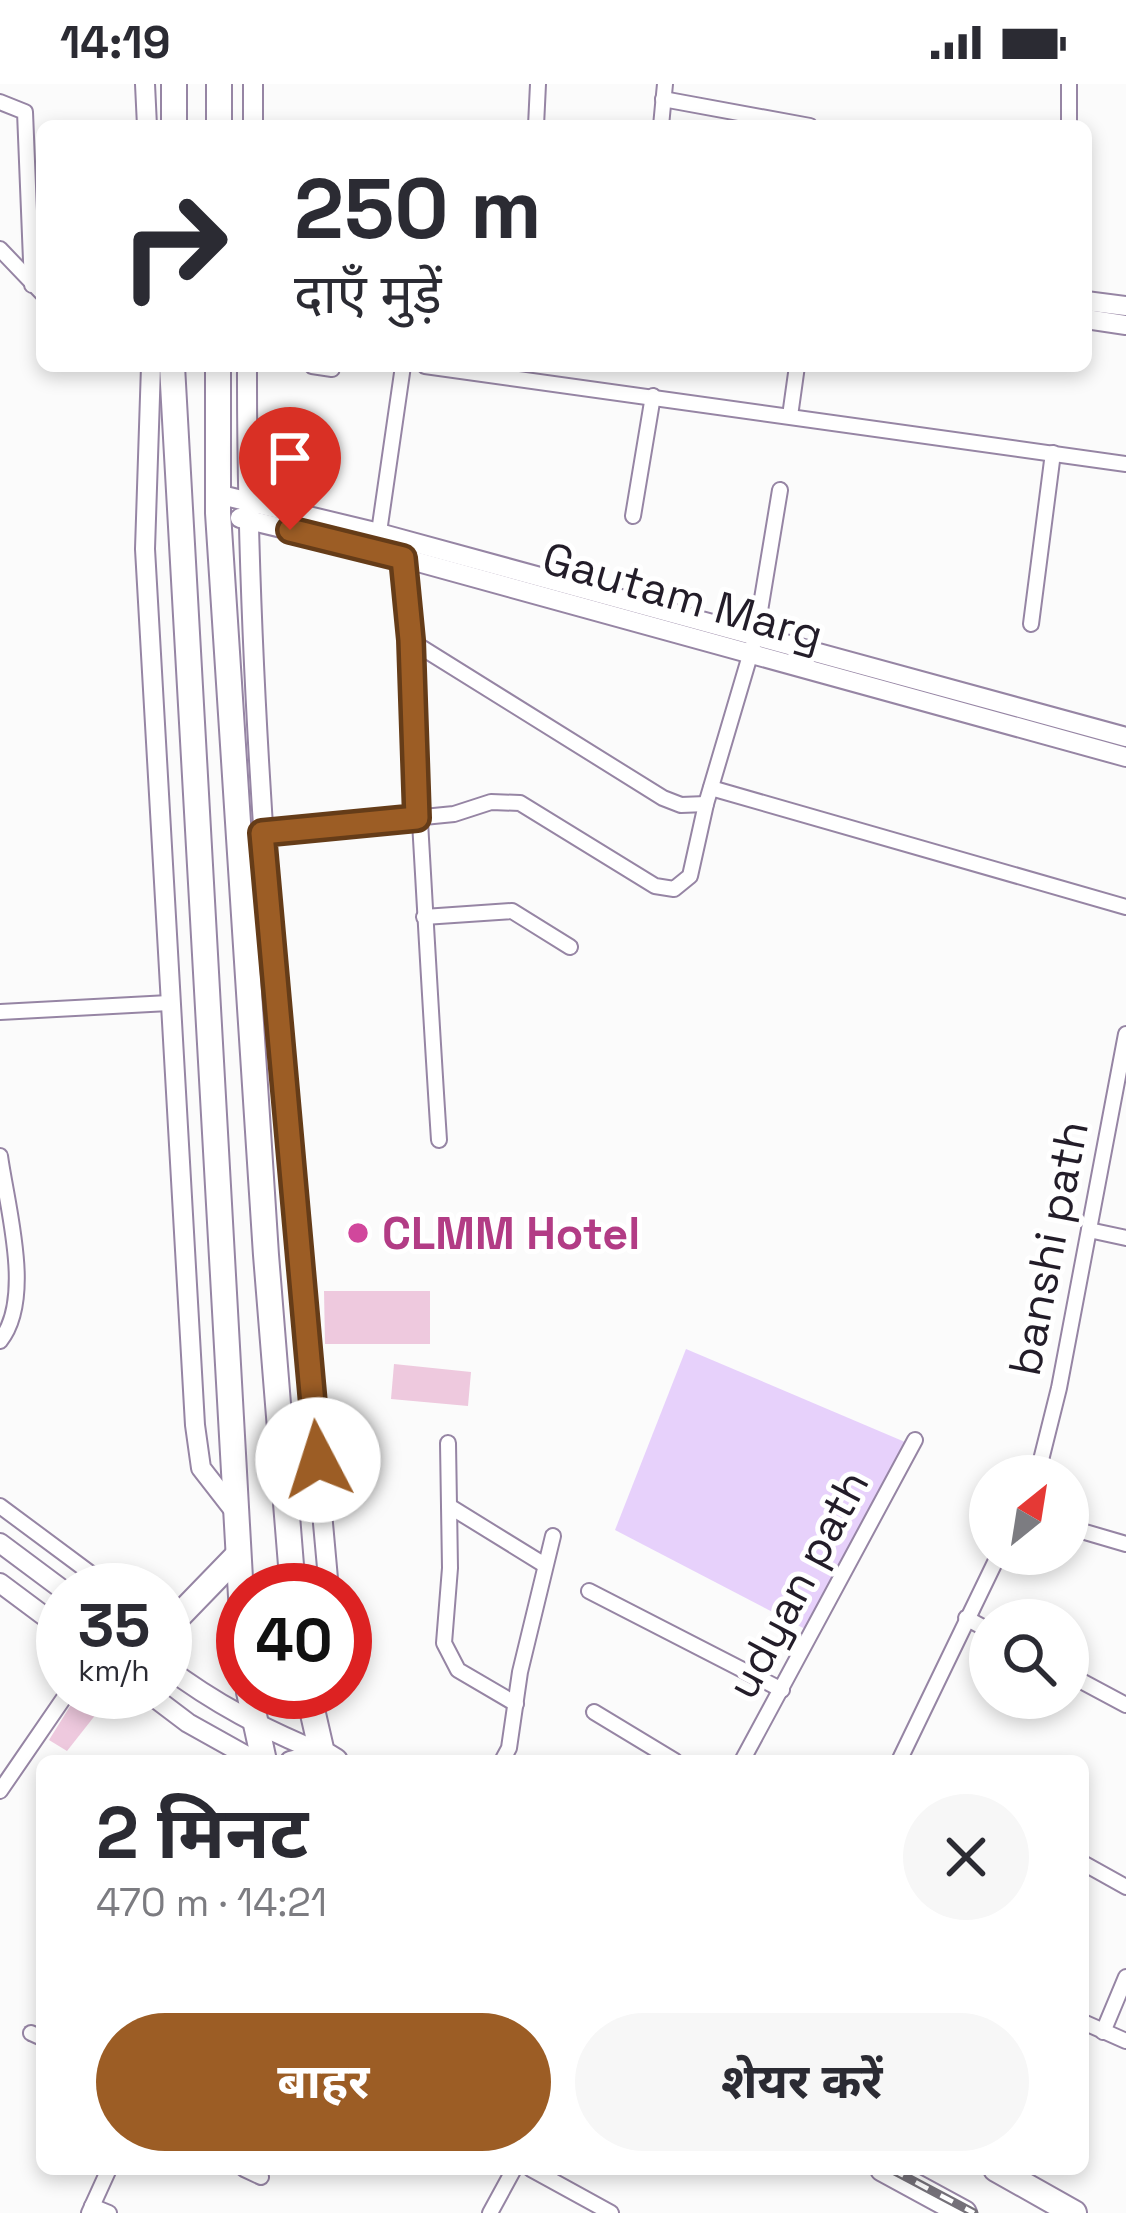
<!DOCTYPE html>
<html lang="hi">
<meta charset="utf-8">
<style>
:root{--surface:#fff;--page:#f7f7f7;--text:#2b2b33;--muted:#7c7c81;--accent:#9c5d25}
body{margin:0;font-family:"Space Grotesk","Noto Sans Devanagari",sans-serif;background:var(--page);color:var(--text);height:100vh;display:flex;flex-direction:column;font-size:45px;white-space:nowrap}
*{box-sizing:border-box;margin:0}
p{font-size:39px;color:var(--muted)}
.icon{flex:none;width:66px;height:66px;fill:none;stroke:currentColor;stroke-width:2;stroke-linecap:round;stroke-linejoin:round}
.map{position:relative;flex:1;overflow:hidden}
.panel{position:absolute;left:36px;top:1671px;width:1053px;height:420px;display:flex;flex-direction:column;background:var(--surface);border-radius:18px;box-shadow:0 6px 18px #0003}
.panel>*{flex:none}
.hud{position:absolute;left:36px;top:36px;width:1056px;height:252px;border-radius:18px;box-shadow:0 6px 18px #0003;background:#fff;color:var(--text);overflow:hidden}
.needle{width:78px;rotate:30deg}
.controls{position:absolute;left:969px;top:1371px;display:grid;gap:24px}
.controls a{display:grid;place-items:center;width:120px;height:120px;border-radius:50%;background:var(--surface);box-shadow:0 6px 18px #0003;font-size:60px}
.speed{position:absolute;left:36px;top:1479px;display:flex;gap:24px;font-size:60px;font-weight:700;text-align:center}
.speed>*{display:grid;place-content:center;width:156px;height:156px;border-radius:50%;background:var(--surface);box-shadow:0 6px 18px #0003;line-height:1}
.speed small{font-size:30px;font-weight:400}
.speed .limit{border:18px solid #d22;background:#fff;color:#111}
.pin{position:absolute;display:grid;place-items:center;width:102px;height:102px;color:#fff;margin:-123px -51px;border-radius:50% 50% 50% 0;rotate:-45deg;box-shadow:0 0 12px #0007}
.pin .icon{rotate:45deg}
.me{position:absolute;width:132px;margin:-66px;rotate:355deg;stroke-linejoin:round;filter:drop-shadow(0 0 9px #0008)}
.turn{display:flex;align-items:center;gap:42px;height:252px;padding:0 60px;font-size:54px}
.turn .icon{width:156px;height:156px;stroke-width:2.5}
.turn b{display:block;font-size:84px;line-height:102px}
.round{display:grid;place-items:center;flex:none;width:126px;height:126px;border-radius:63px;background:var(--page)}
.head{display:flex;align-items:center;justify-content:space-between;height:204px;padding:0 60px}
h1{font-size:72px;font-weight:700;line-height:90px}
.button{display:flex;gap:24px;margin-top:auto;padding:24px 60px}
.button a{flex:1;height:138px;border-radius:72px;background:var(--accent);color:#fff;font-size:48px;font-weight:700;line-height:138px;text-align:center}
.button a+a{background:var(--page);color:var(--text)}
.status{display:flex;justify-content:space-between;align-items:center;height:84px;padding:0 60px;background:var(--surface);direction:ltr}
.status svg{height:33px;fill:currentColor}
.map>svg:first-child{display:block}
.green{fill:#e7d1fb}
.building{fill:#eec9de}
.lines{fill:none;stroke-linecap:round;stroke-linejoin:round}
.street-casing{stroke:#9685a4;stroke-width:18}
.secondary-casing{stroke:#9685a4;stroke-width:22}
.highway-casing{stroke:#9685a4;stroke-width:28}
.street{stroke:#fff;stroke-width:14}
.secondary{stroke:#fff;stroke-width:18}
.highway{stroke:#fff;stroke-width:24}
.rail-casing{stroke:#757179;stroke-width:9}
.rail{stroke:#fff;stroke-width:4.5;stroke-dasharray:14;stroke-linecap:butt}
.route-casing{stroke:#653c18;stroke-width:30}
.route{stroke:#9c5d25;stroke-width:21}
.hotel-dot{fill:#d1479c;stroke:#fff;stroke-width:4.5}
.labels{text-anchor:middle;stroke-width:10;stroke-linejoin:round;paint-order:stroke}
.street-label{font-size:45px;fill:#231d29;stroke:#fff}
.hotel-label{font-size:45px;font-weight:bold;fill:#b23c85;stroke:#fff;text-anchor:start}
</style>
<div class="status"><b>14:19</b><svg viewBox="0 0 49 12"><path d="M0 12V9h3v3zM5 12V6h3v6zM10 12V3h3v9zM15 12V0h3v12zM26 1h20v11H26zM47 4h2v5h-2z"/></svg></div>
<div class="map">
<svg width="1126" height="2129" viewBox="0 0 1126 2129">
<rect width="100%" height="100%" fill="#fbfbfb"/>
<path class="green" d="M 686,1265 L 905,1358 L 807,1546 L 615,1446 Z"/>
<g class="building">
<path d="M 324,1207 L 430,1207 L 430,1260 L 325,1260 Z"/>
<path d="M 394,1280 L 471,1288 L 468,1322 L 391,1315 Z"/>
<path d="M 79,1608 L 87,1608 L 104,1620 L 67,1667 L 49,1656 Z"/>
</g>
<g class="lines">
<defs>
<g id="street">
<path d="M 1069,0 L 1069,42"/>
<path d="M 663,15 L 810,42"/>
<path d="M 0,18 L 25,28 L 32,201"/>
<path d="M 536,42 L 538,0"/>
<path d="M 661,42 L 665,0"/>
<path d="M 0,165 L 42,209"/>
<path d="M 312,282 L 332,285"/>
<path d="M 425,282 L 1126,380"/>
<path d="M 790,332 L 797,282"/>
<path d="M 633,432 L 653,312"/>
<path d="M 378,455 L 403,282"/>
<path d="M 403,467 C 417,663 426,859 439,1056"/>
<path d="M 1031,540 L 1053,369"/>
<path d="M 411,557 L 663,714 L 681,721 L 706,720"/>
<path d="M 711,704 L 1126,823"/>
<path d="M 262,749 L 454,730 L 491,718 L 520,719 L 655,802 L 674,805 L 690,792 L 706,720 L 756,551 L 780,406"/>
<path d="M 424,833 L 512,827 L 570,863"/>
<path d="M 0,928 L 169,919"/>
<path d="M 0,1072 C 7,1123 34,1215 0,1257"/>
<path d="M 1089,1146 L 1126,1154"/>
<path d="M 448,1359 L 450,1484 L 444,1559 L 458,1586 L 516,1620"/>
<path d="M 1037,1392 L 1059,1304 L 1126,950"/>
<path d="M 0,1422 L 113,1506"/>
<path d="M 449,1422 L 543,1480"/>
<path d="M 1068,1443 L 1126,1460"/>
<path d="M 589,1507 L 782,1606"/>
<path d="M 966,1534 L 990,1547"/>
<path d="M 1068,1590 L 1126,1621"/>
<path d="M 594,1628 L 675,1677"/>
<path d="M 502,1677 L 509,1664 L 520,1588 L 553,1452"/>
<path d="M 742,1677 L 915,1356"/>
<path d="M 899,1677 L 999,1470"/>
<path d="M 0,1707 L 68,1608"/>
<path d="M 1083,1779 L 1126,1803"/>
<path d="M 1083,1938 L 1126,1957"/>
<path d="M 1103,1948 L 1126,1893"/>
<path d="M 31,1949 L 42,1954"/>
<path d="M 244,2085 L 261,2093"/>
<path d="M 531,2085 L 611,2129"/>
<path d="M 92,2122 L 109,2129"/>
<path d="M 89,2129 L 109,2085"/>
<path d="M 490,2129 L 514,2085"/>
</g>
<g id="secondary">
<path d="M 145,0 L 147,42"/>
<path d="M 253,42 L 253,0"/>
<path d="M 1086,217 L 1126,222"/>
<path d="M 1086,235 L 1126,241"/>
<path d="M 151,282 L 145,465 L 195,1341 L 201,1384 L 236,1429"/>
<path d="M 247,282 C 246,691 293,1099 329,1506"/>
<path d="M 217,410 L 379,449 L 1126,653"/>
<path d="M 240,434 L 378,467 L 1126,673"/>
<path d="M 0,1459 L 63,1506"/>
<path d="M 0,1499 L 63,1546"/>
<path d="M 165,1582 C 215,1620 264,1645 322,1669"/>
<path d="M 147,1608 L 188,1639 L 256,1677"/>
<path d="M 290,1677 L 322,1669"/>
</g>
<g id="highway">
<path d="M 174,0 L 174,42"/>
<path d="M 219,0 L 219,42"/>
<path d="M 172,282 L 243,1548"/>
<path d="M 218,282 L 218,429 L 266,1171 L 293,1506"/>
<path d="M 165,1540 L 176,1535 L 238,1471"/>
<path d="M 249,1608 L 264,1677"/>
<path d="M 308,1608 L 322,1669 L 335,1677"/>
<path d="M 883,2085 L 964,2129"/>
<path d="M 996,2085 L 1074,2129"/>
</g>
</defs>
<use href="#street" class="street-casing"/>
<use href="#secondary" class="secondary-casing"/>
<use href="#highway" class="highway-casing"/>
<use href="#street" class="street"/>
<use href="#secondary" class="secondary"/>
<use href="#highway" class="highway"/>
<defs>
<path id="rail" d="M 891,2085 L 974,2129"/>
</defs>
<use href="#rail" class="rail-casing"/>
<use href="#rail" class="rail"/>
</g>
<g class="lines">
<defs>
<path id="route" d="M 290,446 L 403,474 L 411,556 L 417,734 L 262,749 L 318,1376"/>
</defs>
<use href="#route" class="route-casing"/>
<use href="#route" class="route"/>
</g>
<circle class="hotel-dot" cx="358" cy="1149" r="12"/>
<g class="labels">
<g class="street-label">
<text transform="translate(683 512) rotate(16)" y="16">Gautam Marg</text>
<text transform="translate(1048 1164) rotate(-79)" y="16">banshi path</text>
<text transform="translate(797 1500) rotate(-62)" y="16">udyan path</text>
</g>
<g class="hotel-label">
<text x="382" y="1165">CLMM Hotel</text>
</g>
</g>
</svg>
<div class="controls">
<a><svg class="needle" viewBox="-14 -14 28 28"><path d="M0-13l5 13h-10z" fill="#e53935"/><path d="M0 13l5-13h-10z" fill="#7c7c81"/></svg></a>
<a><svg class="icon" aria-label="search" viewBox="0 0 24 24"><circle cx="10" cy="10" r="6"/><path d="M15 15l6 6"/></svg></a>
</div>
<div class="speed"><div>35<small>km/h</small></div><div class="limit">40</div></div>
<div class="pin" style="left:290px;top:446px;background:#d93025"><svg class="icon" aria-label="arrive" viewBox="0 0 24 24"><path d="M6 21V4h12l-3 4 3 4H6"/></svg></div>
<svg class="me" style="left:318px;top:1376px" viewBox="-20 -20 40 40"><circle r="19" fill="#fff"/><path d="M0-13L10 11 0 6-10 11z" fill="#9c5d25"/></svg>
<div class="hud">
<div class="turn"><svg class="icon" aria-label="right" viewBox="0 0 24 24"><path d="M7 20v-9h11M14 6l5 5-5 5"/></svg><div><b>250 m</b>दाएँ मुड़ें</div></div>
</div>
<section class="panel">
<div class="head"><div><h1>2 मिनट</h1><p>470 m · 14:21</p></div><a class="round"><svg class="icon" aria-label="close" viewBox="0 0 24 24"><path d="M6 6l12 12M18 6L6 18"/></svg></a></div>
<div class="button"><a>बाहर</a><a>शेयर करें</a></div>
</section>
</div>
